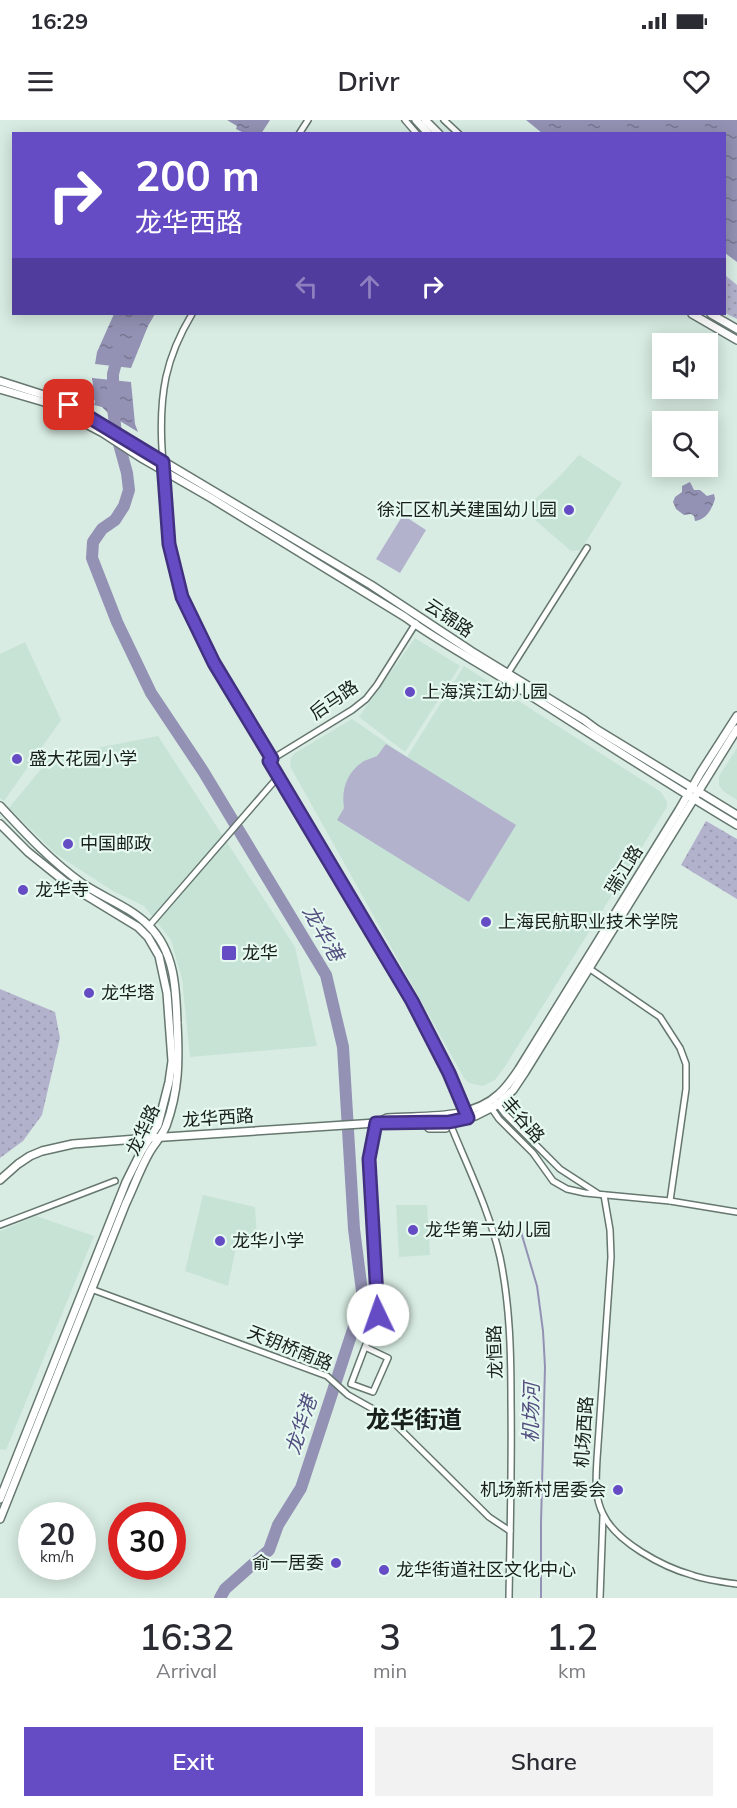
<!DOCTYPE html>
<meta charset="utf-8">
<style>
:root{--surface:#fff;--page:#f2f2f3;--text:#2b2b33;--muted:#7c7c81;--accent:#654cc5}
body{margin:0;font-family:Mulish,"Noto Sans SC",sans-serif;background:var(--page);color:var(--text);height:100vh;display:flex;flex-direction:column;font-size:22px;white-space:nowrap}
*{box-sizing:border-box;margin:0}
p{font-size:20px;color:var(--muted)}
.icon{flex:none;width:33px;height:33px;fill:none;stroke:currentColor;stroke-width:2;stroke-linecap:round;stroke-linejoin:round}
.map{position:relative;height:1478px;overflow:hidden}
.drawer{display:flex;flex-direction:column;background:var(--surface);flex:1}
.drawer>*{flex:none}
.top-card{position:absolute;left:12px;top:12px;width:714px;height:183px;border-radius:0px;box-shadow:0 3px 15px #0003;background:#654cc5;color:#fff;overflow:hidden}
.controls{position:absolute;left:652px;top:213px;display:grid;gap:12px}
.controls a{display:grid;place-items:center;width:66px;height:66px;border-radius:0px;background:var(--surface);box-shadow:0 3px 15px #0003;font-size:30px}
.speed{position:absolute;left:18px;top:1382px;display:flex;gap:12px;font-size:30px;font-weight:700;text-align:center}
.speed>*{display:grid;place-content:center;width:78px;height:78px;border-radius:50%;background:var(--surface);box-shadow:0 3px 15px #0003;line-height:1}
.speed small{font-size:15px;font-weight:400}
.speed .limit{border:9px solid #d22;background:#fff;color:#111}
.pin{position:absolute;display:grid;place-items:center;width:51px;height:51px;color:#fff;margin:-26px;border-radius:12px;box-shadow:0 3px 9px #0006}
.me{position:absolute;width:66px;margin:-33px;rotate:357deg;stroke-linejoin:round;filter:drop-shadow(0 0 4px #0008)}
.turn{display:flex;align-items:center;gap:21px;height:126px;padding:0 24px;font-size:27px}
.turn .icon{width:78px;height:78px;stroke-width:2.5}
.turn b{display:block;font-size:42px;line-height:51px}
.lanes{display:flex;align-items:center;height:57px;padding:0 24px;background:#0003;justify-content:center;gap:30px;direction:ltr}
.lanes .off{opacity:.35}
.eta{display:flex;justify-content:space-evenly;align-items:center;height:102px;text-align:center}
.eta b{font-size:36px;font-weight:600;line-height:42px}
.button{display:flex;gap:12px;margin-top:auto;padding:12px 24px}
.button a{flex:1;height:69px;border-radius:0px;background:var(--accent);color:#fff;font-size:24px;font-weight:600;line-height:69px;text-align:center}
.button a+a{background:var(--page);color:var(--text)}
.status{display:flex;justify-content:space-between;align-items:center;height:42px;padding:0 30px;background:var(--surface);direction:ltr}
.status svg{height:16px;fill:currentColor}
header{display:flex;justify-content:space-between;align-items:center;height:78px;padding:0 24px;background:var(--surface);font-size:27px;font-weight:600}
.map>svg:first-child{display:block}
.built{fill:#c7e3d6}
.park{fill:url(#park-dots)}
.garden{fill:#b3b2cd}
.water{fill:url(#water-ripples)}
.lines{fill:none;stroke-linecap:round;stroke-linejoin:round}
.stream{stroke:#9492b4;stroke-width:2}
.river{stroke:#9492b4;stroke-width:12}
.street-casing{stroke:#65776f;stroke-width:8}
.secondary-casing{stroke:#65776f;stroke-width:10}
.street{stroke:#fff;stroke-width:5}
.secondary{stroke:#fff;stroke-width:7}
.route-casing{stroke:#423180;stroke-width:15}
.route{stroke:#654cc5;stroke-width:10}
.poi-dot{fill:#654cc5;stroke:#e6f9f0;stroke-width:2}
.labels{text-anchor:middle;stroke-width:4.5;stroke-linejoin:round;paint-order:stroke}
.poi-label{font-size:18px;fill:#181f1c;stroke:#e6f9f0;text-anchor:start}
.street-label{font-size:18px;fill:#181f1c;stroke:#e6f9f0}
.water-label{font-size:20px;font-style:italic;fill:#524d7f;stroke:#e6f9f0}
.district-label{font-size:24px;font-weight:bold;fill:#181f1c;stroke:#e6f9f0}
</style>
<div class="status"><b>16:29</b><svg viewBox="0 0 49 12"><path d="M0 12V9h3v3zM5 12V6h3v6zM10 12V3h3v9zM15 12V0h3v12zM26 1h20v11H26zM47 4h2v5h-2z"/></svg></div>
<header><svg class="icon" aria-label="menu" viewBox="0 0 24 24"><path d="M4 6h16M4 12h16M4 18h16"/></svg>Drivr<svg class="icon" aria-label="heart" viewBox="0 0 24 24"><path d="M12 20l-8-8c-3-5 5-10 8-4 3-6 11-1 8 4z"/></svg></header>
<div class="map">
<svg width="737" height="1478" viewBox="0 0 737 1478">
<defs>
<pattern id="park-dots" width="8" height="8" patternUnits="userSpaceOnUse" patternTransform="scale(1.5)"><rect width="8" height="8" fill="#b3b2cd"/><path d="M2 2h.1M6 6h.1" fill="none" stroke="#9999af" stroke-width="1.8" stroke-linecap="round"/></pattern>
<pattern id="water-ripples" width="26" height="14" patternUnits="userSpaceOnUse" patternTransform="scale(1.5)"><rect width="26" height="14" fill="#9492b4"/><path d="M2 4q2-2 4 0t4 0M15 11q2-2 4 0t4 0" fill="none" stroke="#787792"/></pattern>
</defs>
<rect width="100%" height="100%" fill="#d8ece3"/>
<g class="built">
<path d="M 579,335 L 622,363 L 581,430 L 571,431 L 534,399 L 532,382 L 557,359 Z"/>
<path d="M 415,518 L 460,546 L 405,632 L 359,597 Z"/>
<path d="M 25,522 L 61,600 L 4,681 L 0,678 L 0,534 Z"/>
<path d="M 464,546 L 661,672 L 667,682 L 667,687 L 506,945 L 495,960 L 483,966 L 469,963 L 464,958 L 290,646 L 291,638 L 295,633 L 352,599 L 407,637 Z"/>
<path d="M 158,616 L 295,827 L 317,926 L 190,937 L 182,859 L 171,820 L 144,786 L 113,771 L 56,734 L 9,688 L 51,637 Z"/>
<path d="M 737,628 L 737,680 L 723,671 L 719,665 L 719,656 Z"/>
<path d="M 203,1075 L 255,1087 L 257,1119 L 237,1123 L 228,1166 L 185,1151 Z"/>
<path d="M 396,1085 L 427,1085 L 430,1135 L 399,1137 Z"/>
<path d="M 36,1096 L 94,1116 L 6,1330 L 0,1329 L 0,1111 Z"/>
</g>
<g class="park">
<path d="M 725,155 L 737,165 L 737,199 L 725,193 Z"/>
<path d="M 706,701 L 737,719 L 737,779 L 681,745 Z"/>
<path d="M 0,869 L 55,892 L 60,918 L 42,995 L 23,1021 L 0,1038 Z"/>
</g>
<g class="garden">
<path d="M 403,395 L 426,410 L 400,453 L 376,439 Z"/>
<path d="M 386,624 L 516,705 L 469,782 L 337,700 L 344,688 C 341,669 347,652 364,641 C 368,639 373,638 377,636 C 380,633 383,627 386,624 Z"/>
</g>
<g class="water">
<path d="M 227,0 L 270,0 L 261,14 L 244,13 L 236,9 L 237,6 Z"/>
<path d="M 526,0 L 737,0 L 737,142 L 725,133 L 724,14 L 542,13 Z"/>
<path d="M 114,194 L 155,194 L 148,206 L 131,248 L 95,244 L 97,232 Z"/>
<path d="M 92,258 L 131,262 L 135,304 L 138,312 L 110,295 L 102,287 L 94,285 L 95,281 L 91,276 L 93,265 Z"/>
<path d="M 690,362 L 694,370 L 700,370 L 707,376 L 714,374 L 715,379 C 712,389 706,400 695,401 L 694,396 L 691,394 L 684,395 L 676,389 L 673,382 L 675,377 L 682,372 L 682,366 Z"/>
</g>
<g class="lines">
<path class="stream" d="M 521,1112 L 537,1166 L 543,1211 L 545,1247 L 541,1403 L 541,1478"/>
<path class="river" d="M 119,231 L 113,254 L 113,288 L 116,313 L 127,353 L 129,370 L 124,386 L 115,400 L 102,409 L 93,422 L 92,438 L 117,502 L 151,573 L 203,651 L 326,855 L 343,927 L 354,1109 L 363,1179 L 301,1368 L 278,1405 L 269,1430 L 225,1469 L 220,1478"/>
<defs>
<g id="street">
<path d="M 405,0 L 417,14"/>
<path d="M 444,0 L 459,14"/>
<path d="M 299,14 L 308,0"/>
<path d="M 192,194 C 180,214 171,234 166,257 C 158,295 162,337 166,376 C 168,409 170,448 183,479 C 205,536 240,587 272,639"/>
<path d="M 416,503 L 377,565 L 366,579 L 352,590 L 269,641 L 412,881 L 449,953 L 467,994"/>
<path d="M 508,553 L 587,428"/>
<path d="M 149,806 L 278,657"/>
<path d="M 590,849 L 660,897 L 680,928 L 686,944 L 686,969 L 670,1081"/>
<path d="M 496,982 L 505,994 L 560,1049 L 597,1073"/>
<path d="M 490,986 L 499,999 L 533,1033 L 553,1061 L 567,1069 L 585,1073 L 670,1081 L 737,1092"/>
<path d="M 449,1001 C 467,1046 489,1089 500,1137 C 510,1185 511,1233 511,1282 C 512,1347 510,1413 509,1478"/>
<path d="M 604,1075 L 610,1110 L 611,1137 L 597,1339 C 596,1358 594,1376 603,1394 C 616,1422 663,1447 692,1455 C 706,1460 722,1462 737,1464"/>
<path d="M 0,1105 L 115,1061"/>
<path d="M 91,1169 L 327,1256 L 348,1275 L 389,1298 L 489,1397 L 510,1411"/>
<path d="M 365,1227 L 351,1264 L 373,1272 L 388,1238 L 365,1227 L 378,1195 L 370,1039 L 376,1003"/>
<path d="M 600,1478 L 603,1396"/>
</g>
<g id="secondary">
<path d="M 416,0 L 429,14"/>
<path d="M 425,0 L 439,14"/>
<path d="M 692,194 L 737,220"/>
<path d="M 711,194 L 737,209"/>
<path d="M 0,261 L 47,276 L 89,297 L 371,465 L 471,531 L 584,600 L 596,609 L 737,695"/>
<path d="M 0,269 L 44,282 L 103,313 L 143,339 L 211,378 L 405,497 C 438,521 474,540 509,562 C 585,610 660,659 737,705"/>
<path d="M 0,686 C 26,714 52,742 83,764 C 104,778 130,787 148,805 C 175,831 176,869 177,903 C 179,941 179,970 166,1006 C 162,1016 154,1024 149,1033 C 140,1049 134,1066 126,1083 L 0,1399"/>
<path d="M 0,704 L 28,732 L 69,765 L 138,807 L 148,817 L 159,836 L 167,873 L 172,941 L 169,962 L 158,1005 L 141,1032 L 126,1062 L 0,1379"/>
<path d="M 379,1002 L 387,998 C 423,995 470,1001 499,974 C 507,967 513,958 519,949 L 679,690 L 701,652 L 737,596"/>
<path d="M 425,1003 L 429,1008 L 446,1008 L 449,1002"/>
<path d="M 0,1060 L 18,1044 L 30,1036 L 42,1031 L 73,1024 L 150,1018 L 376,1003 L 458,1001 L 475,996 L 497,985 L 513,970 L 525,952 L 737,609"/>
</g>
</defs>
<use href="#street" class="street-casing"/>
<use href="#secondary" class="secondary-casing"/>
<use href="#street" class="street"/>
<use href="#secondary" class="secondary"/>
</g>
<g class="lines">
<defs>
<path id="route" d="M 69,285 L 163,342 L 169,424 L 182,477 L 214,543 L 272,639 L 269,641 L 412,881 L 449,953 L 468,998 L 449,1002 L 376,1003 L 369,1039 L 378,1195"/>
</defs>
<use href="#route" class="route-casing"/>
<use href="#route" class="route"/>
</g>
<g class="poi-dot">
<circle cx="569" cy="390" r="6"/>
<circle cx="410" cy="572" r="6"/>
<circle cx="17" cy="639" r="6"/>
<circle cx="68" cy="724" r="6"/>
<circle cx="23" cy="770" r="6"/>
<circle cx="486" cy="802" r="6"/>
<rect x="221" y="825" width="16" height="16" rx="3"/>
<circle cx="89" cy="873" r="6"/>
<circle cx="413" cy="1110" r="6"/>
<circle cx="220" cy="1121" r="6"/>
<circle cx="618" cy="1370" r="6"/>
<circle cx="336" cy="1443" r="6"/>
<circle cx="384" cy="1450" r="6"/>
</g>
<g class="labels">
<g class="poi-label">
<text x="557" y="396" text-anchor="end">徐汇区机关建国幼儿园</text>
<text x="422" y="578">上海滨江幼儿园</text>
<text x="29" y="645">盛大花园小学</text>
<text x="80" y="730">中国邮政</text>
<text x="35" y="776">龙华寺</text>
<text x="498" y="808">上海民航职业技术学院</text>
<text x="242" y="839">龙华</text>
<text x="101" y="879">龙华塔</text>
<text x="425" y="1116">龙华第二幼儿园</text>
<text x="232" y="1127">龙华小学</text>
<text x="606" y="1376" text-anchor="end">机场新村居委会</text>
<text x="324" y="1449" text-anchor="end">俞一居委</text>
<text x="396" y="1456">龙华街道社区文化中心</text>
</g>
<g class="street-label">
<text transform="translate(449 498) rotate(34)" y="6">云锦路</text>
<text transform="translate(334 580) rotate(-35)" y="6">后马路</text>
<text transform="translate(624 750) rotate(-58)" y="6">瑞江路</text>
<text transform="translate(218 998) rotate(-4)" y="6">龙华西路</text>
<text transform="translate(523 1000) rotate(49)" y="6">丰谷路</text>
<text transform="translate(143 1010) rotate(-65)" y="6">龙华路</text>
<text transform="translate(290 1228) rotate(22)" y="6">天钥桥南路</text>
<text transform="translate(495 1232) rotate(-92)" y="6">龙恒路</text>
<text transform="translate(584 1312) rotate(-86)" y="6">机场西路</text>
</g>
<g class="water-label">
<text transform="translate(323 813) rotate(60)" y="7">龙华港</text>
<text transform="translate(531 1293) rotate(-89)" y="7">机场河</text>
<text transform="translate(301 1305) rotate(-72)" y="7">龙华港</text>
</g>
<g class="district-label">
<text x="414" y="1308">龙华街道</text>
</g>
</g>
</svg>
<div class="controls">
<a><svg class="icon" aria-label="sound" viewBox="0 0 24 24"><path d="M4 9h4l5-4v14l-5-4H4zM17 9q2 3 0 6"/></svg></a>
<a><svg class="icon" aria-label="search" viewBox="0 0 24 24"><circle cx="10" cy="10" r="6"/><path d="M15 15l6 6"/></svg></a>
</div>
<div class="speed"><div>20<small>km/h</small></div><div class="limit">30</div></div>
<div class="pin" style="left:69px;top:285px;background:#d93025"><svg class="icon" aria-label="arrive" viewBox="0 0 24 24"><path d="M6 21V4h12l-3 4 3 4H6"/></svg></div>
<svg class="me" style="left:378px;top:1195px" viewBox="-20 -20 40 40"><circle r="19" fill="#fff"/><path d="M0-13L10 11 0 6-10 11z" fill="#654cc5"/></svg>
<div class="top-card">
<div class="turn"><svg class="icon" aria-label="right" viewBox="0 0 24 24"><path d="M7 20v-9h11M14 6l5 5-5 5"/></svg><div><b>200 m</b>龙华西路</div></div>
<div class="lanes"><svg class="icon off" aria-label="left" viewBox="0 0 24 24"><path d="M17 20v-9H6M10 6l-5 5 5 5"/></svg><svg class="icon off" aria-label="ahead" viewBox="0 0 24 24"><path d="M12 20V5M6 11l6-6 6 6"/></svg><svg class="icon" aria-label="right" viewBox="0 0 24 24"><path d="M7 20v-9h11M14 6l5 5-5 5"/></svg></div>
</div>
</div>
<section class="drawer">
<div class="eta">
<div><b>16:32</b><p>Arrival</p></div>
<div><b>3</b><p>min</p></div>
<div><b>1.2</b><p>km</p></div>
</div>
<div class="button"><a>Exit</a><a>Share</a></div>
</section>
